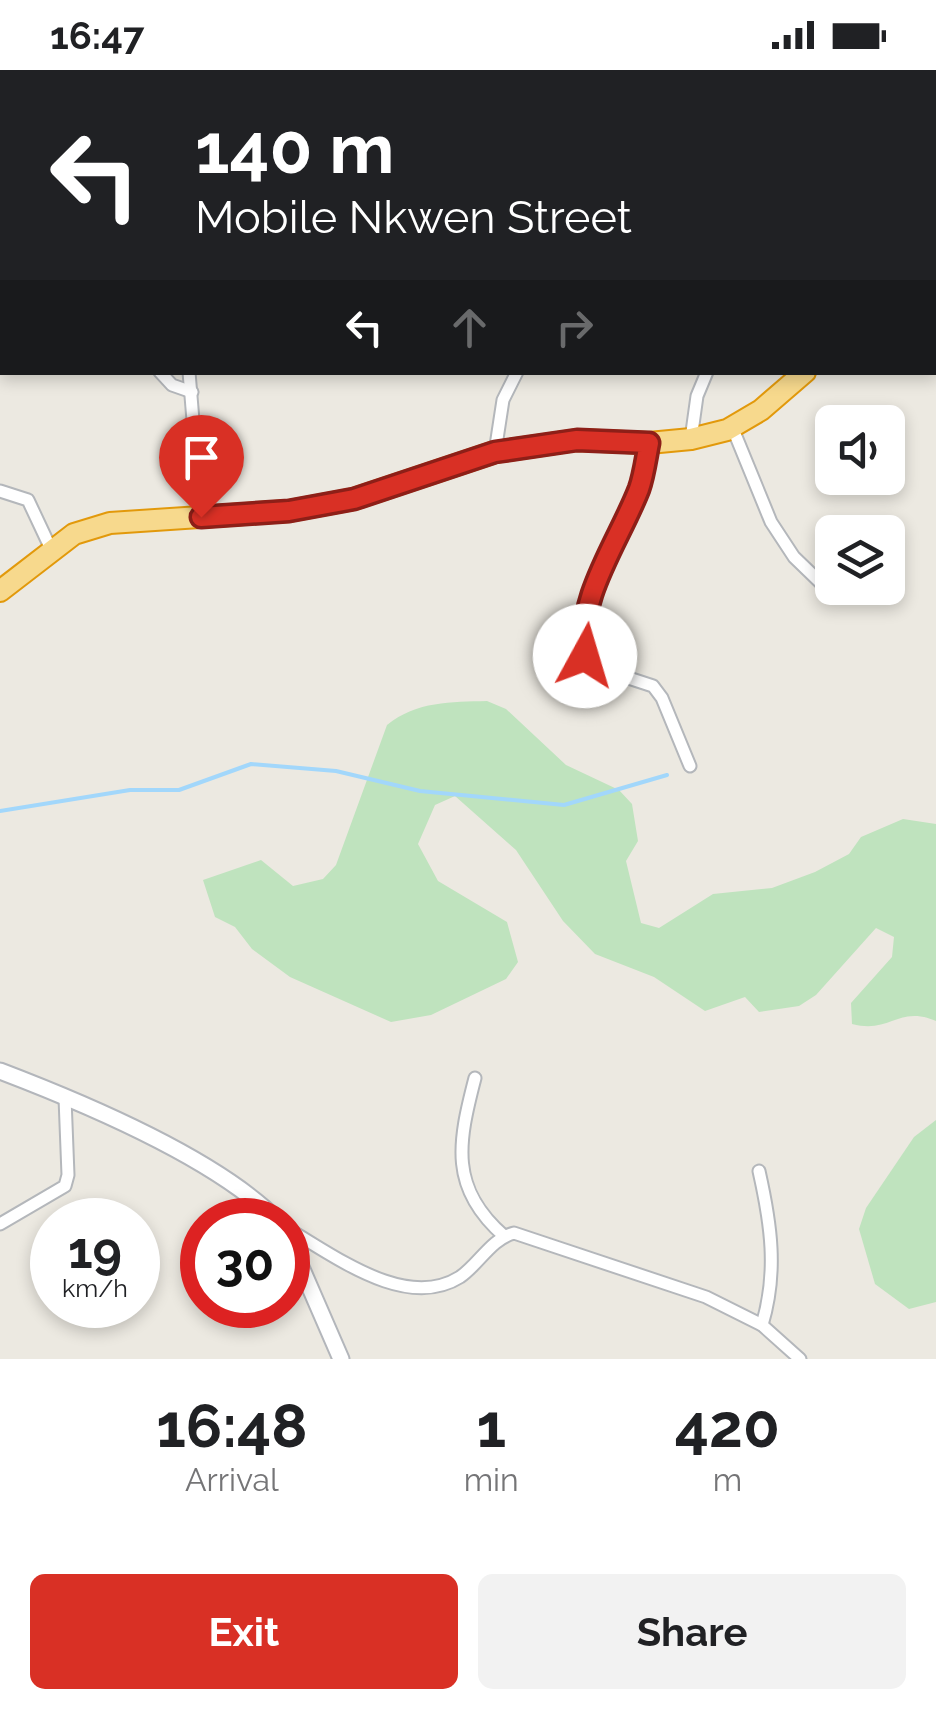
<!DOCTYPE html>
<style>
:root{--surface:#fff;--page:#f2f2f2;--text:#202124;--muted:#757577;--accent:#d93025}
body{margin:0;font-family:Raleway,sans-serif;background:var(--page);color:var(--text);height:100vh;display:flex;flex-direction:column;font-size:38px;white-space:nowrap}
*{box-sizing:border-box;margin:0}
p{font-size:32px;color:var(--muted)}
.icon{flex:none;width:55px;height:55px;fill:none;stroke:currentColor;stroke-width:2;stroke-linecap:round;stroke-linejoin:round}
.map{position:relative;height:1289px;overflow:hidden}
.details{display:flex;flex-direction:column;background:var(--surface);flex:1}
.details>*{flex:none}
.banner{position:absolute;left:0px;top:0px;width:938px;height:305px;box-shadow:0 5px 15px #0003;background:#202124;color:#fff;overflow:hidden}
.buttons{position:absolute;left:815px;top:335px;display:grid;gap:20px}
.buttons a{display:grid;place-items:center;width:90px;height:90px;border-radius:15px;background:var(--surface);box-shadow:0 5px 15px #0003;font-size:50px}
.speed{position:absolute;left:30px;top:1128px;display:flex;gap:20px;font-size:50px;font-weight:700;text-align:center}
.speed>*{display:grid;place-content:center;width:130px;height:130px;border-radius:50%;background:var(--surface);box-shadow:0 5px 15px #0003;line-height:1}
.speed small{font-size:25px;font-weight:400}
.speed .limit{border:15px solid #d22;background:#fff;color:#111}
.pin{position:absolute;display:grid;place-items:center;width:85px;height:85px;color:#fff;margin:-102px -42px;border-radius:50% 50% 50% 0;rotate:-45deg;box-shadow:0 0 10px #0007}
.pin .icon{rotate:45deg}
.me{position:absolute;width:110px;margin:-55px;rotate:6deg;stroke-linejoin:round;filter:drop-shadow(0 0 8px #0008)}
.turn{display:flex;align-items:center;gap:35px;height:210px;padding:0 30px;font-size:45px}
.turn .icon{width:130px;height:130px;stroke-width:2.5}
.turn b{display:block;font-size:70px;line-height:85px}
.lanes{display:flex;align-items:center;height:95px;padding:0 30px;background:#0003;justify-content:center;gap:50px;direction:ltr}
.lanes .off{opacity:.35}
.eta{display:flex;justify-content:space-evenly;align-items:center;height:170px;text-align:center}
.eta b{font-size:60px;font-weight:700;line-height:70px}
.button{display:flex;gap:20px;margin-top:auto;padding:20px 30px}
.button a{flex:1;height:115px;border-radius:15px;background:var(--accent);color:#fff;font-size:40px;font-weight:700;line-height:115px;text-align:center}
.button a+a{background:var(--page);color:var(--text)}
.status{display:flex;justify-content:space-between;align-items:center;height:70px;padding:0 50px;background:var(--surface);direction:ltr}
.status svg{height:28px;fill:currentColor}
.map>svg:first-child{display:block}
.green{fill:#bfe3be}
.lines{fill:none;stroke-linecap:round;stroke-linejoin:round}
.stream{stroke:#a2d7fb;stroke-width:4}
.street-casing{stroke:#b4b7bb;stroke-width:15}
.secondary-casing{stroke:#b3b6bb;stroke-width:19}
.highway-casing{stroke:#e2990b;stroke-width:24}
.street{stroke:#fff;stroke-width:11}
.secondary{stroke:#fff;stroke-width:15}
.highway{stroke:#f7d98d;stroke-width:20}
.route-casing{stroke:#8d1f18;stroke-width:25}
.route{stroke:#d93025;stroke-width:18}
</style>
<div class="status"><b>16:47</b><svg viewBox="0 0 49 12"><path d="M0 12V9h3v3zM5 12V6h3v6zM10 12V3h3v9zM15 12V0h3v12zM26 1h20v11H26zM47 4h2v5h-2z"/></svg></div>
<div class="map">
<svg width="936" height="1289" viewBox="0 0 936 1289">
<rect width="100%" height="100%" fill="#ece9e1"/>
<g class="green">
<path d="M 487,631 L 506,639 L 566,695 L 619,720 L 632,734 L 638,771 L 626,791 L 641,853 L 659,858 L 713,824 L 772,818 L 815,802 L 849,784 L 861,767 L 903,749 L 936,754 L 936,951 C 898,935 891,964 852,954 L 851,933 L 892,887 L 894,867 L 876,858 L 816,925 L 799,936 L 759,942 L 745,927 L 705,941 L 654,907 L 595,884 L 563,851 L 516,780 L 455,726 L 435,735 L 418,774 L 438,811 L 507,852 L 518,892 L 506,909 L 431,945 L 391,952 L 290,907 L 252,879 L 235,857 L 215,847 L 203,810 L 261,790 L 293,816 L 323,809 L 336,795 L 387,655 C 417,631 451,632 487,631 Z"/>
<path d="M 936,1050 L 936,1232 L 909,1239 L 875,1214 L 859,1159 L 866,1138 L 914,1067 Z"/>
</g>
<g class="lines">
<path class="stream" d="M 0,741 L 130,720 L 179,720 L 251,694 L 336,701 L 420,721 L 564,735 L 667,705"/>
<defs>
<g id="street">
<path d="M 44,0 L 45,2"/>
<path d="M 163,0 L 163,2"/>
<path d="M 371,0 L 375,2"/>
<path d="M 653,0 L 655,2"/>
<path d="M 196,2 L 199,0"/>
<path d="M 621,2 L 625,0"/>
<path d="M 0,28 L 2,28"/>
<path d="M 160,302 L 172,315 L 192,322"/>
<path d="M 189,302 L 201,447"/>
<path d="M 727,360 L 735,364 L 771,452 L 794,487 L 824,516"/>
<path d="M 691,369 L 697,326 L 707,302"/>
<path d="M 649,373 C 646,388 644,405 639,419 C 619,470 576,529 585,586 L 601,599 L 653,616 L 662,628 L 690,696"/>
<path d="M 495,382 L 503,330 L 517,302"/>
<path d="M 0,421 L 28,430 L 51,479"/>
<path d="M 475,1008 C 458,1073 449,1118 504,1166"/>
<path d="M 759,1101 C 771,1154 778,1202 762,1255"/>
<path d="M 0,1154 L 65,1116 L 68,1105 L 65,1028"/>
<path d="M 288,1159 C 335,1186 406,1241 460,1207 C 479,1194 491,1169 514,1163 L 706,1227 L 762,1255 L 800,1289"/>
</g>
<g id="secondary">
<path d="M 0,1001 C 84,1033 214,1087 277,1150"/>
<path d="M 288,1167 L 341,1289"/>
</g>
<g id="highway">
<path d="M 935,59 L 936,56"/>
<path d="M 0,521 L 74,464 L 110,453 L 289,441 L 354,429 L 495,382 L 577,370 L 649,373 L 691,369 L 727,360 L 761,340 L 805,302"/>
</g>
</defs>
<use href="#street" class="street-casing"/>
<use href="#secondary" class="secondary-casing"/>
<use href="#highway" class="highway-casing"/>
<use href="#street" class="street"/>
<use href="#secondary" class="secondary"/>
<use href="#highway" class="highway"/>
</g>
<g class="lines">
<defs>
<path id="route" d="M 201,447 L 289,441 L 354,429 L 495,382 L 577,370 L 649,373 C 646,388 644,405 639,419 C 619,471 576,528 585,586"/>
</defs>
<use href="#route" class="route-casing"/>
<use href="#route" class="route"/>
</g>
</svg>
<div class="buttons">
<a><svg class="icon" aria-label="sound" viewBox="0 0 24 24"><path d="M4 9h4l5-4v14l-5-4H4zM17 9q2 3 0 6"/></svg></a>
<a><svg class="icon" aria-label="layers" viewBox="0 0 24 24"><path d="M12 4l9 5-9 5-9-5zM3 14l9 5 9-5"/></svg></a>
</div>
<div class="speed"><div>19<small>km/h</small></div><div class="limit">30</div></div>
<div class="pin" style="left:201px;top:447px;background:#d93025"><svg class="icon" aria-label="arrive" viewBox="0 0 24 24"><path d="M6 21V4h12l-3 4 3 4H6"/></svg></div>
<svg class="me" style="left:585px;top:586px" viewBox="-20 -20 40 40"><circle r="19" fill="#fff"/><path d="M0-13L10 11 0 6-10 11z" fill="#d93025"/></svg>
<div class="banner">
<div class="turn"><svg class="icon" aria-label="left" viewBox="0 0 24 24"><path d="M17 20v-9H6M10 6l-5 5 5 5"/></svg><div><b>140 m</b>Mobile Nkwen Street</div></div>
<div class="lanes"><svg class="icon" aria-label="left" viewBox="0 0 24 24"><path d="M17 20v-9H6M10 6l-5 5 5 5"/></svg><svg class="icon off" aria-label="ahead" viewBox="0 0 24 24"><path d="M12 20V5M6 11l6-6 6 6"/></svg><svg class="icon off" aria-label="right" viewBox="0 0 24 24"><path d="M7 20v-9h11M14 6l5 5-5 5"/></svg></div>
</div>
</div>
<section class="details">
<div class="eta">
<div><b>16:48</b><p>Arrival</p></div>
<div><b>1</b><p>min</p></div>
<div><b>420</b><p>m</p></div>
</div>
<div class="button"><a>Exit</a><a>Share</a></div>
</section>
